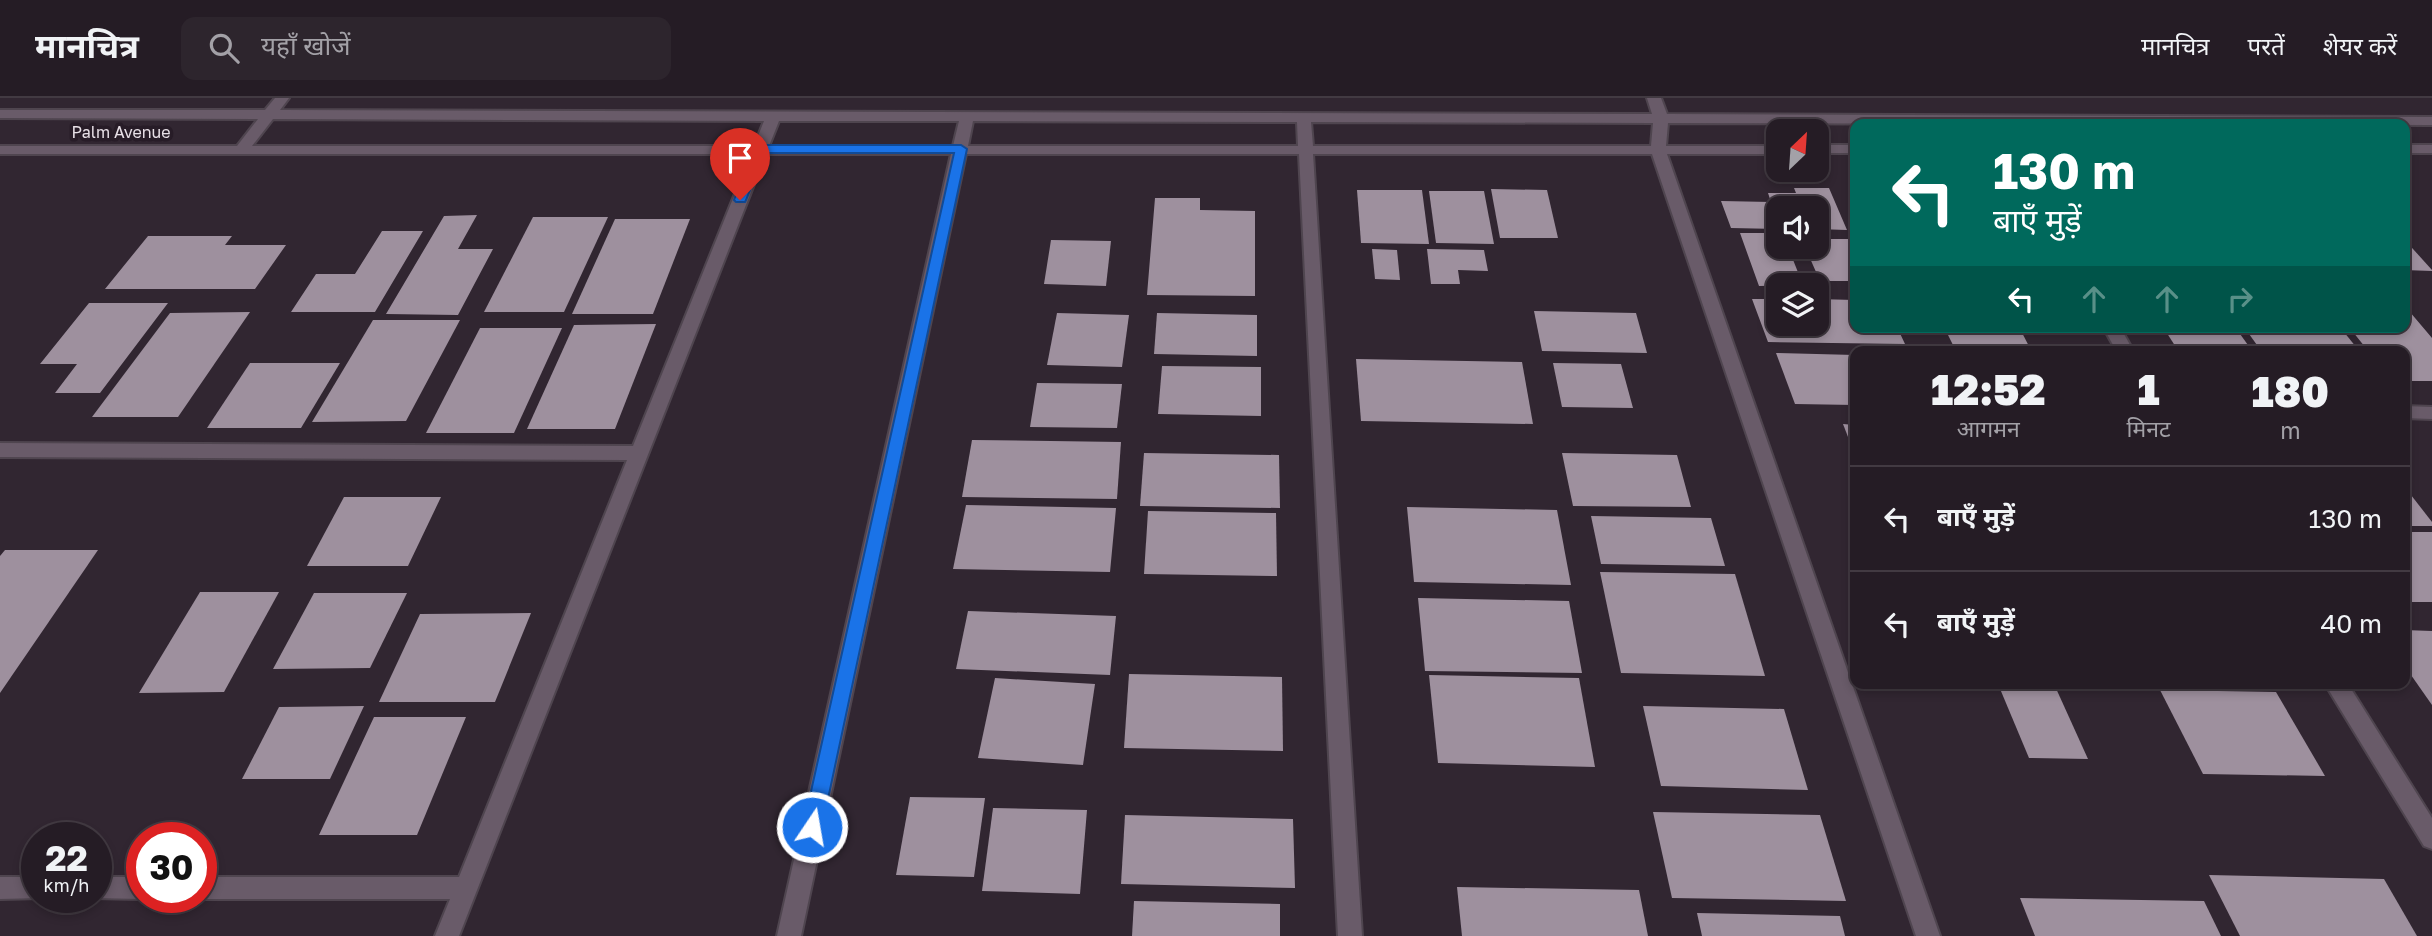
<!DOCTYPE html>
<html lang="hi">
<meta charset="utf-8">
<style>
:root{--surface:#251c25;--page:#2d252d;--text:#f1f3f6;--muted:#a3a1a7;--line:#423a42}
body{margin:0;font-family:"Golos Text","Noto Sans Devanagari",sans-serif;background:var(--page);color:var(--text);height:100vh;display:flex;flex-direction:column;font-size:26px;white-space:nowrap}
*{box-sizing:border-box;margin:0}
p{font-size:23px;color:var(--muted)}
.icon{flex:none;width:38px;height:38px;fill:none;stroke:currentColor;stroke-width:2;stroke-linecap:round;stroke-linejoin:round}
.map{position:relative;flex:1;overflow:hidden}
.details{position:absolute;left:1850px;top:248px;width:560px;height:343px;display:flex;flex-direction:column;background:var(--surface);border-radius:14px;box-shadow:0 4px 10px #0003,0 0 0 2px var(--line)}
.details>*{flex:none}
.guide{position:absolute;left:1850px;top:21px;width:560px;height:214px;border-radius:14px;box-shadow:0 4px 10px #0003,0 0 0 2px var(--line);background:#00695c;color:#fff;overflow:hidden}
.needle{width:46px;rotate:25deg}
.tools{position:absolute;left:1766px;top:21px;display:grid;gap:14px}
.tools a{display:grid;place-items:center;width:63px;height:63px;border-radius:14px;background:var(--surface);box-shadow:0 4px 10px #0003,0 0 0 2px var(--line);font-size:35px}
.speed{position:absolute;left:21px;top:724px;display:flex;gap:14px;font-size:35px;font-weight:700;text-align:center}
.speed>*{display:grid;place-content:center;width:91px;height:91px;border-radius:50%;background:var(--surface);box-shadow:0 4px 10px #0003,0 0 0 2px var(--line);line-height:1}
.speed small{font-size:18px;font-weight:400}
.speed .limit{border:10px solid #d22;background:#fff;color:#111}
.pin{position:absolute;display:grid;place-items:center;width:60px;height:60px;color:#fff;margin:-72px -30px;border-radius:50% 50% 50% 0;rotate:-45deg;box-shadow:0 0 7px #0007}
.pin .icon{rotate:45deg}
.me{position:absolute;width:77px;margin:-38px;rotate:12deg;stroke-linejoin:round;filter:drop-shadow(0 0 5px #0008)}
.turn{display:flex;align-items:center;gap:24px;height:147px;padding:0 28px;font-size:32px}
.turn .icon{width:91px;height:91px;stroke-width:2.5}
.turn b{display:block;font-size:49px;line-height:60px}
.lanes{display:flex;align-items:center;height:66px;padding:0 28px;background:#0003;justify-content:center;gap:35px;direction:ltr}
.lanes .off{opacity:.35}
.eta{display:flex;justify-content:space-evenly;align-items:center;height:119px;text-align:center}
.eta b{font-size:42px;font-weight:800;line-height:49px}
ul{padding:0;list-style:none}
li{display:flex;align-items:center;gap:21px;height:105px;padding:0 28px;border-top:2px solid var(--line)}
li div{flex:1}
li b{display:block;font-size:26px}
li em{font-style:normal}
header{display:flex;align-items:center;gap:42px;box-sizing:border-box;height:98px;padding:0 35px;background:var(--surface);border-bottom:2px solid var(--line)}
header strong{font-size:33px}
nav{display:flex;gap:38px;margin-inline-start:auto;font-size:24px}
.search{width:490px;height:63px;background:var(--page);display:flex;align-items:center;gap:18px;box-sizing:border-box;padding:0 24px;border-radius:14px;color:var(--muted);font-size:26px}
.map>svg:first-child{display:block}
.building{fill:#9e909e}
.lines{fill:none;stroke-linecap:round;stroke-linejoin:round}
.minor-casing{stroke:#4f454f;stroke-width:4}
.minor{fill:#695b69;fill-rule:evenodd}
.route{fill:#1a73e8;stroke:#114b97;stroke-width:2}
.labels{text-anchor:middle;stroke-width:7;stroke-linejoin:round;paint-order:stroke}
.far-street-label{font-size:16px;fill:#e8e0e7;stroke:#271c27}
</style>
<header>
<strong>मानचित्र</strong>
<div class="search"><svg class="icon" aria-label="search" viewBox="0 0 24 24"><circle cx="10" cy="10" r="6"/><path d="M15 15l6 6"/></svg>यहाँ खोजें</div>
<nav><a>मानचित्र</a><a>परतें</a><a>शेयर करें</a></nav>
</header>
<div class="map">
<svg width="2432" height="838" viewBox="0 0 2432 838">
<rect width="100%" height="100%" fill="#312631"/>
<g class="building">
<path d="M 1794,90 L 1829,90 L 1847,132 L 1816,131 L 1816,110 L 1778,110 L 1778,131 L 1731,130 L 1721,103 L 1771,104 L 1768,95 L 1796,95 Z"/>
<path d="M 1491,91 L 1547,92 L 1558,140 L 1500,140 Z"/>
<path d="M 1357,92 L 1422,92 L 1429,146 L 1361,145 Z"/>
<path d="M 1429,93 L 1484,93 L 1494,146 L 1436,145 Z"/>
<path d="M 1155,100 L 1200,100 L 1200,112 L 1255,113 L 1255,198 L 1147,197 Z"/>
<path d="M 477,117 L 458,151 L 493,151 L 458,217 L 386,216 L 444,118 Z"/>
<path d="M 533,119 L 608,119 L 564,214 L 484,214 Z"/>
<path d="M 615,121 L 690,121 L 653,216 L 572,216 Z"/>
<path d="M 382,133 L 423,133 L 375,214 L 291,214 L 316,176 L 355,176 Z"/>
<path d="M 1740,135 L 1778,135 L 1778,149 L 1788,149 L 1803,187 L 1759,188 Z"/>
<path d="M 148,138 L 232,138 L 225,147 L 286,147 L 255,191 L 105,191 Z"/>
<path d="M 1816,141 L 1852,141 L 1855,147 L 1855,183 L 1820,183 L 1805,149 L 1816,149 Z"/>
<path d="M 2404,141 L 2432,172 L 2432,173 L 2404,172 Z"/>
<path d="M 1051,142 L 1111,143 L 1106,188 L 1044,186 Z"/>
<path d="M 1372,151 L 1397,152 L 1400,182 L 1375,181 Z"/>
<path d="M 1427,151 L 1484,152 L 1488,173 L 1458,172 L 1460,186 L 1431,186 Z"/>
<path d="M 1752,201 L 1778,201 L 1778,226 L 1816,226 L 1816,201 L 1855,202 L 1855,229 L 1897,229 L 1905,246 L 1768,244 Z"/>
<path d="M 89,205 L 168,205 L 100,295 L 55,295 L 77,266 L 40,266 Z"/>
<path d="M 2404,207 L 2432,240 L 2432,283 L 2404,283 L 2404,254 L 2369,254 L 2349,229 L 2404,229 Z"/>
<path d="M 1534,213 L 1636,215 L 1647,255 L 1542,253 Z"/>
<path d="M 250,214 L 178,319 L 92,319 L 170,215 Z"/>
<path d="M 1057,215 L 1129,217 L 1122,269 L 1047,267 Z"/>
<path d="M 1157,215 L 1257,217 L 1257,258 L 1154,256 Z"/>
<path d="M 373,222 L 460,222 L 406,323 L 312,324 Z"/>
<path d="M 656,226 L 615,331 L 527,331 L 574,227 Z"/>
<path d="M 1944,229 L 2019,229 L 2032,254 L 1956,253 Z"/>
<path d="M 2163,229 L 2235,229 L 2253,254 L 2179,254 Z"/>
<path d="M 2244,229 L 2340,229 L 2360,254 L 2262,254 Z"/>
<path d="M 480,230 L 562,230 L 514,335 L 426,335 Z"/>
<path d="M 1776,255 L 1855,257 L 1855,307 L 1795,306 Z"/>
<path d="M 1356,261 L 1522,264 L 1533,326 L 1361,323 Z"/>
<path d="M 250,265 L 340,265 L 301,330 L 207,330 Z"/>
<path d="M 1553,265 L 1621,266 L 1633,310 L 1562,309 Z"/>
<path d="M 1162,268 L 1261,269 L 1261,318 L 1158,316 Z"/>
<path d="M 1037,285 L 1122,286 L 1117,330 L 1030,329 Z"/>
<path d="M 1843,326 L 1855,327 L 1855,357 Z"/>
<path d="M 972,342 L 1121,344 L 1117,401 L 962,399 Z"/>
<path d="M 1144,355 L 1279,357 L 1280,410 L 1140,408 Z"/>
<path d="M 1562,355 L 1677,357 L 1691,409 L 1573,408 Z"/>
<path d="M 2404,388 L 2432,424 L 2432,428 L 2404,428 Z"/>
<path d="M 344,399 L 441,399 L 408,468 L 307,468 Z"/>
<path d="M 966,407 L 1116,410 L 1110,474 L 953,471 Z"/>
<path d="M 1407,409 L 1557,412 L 1571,487 L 1414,484 Z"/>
<path d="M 1148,413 L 1276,415 L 1277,478 L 1144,476 Z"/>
<path d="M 1591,418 L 1711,420 L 1725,468 L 1601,466 Z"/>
<rect x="2404" y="434" width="28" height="70"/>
<path d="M 5,452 L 98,452 L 0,595 L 0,458 Z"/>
<path d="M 1600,474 L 1735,476 L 1765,578 L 1621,575 Z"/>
<path d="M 200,494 L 279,494 L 224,594 L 139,595 Z"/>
<path d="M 314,495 L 407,495 L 370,570 L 273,571 Z"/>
<path d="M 1418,500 L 1569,503 L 1582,575 L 1425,573 Z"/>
<path d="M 968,513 L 1116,518 L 1110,577 L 956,571 Z"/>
<path d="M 531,515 L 495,604 L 379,604 L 420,516 Z"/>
<path d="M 2404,532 L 2432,533 L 2432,607 L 2404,567 Z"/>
<path d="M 1129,576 L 1282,579 L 1283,653 L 1124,650 Z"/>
<path d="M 1429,577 L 1579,580 L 1595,669 L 1438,665 Z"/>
<path d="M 995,580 L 1095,586 L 1083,667 L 978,660 Z"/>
<path d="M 1998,586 L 2054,586 L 2088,661 L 2029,660 Z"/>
<path d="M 2160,592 L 2276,594 L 2325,678 L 2203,676 Z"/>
<path d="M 364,608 L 330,681 L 242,681 L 279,609 Z"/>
<path d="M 1643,608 L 1784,611 L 1808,692 L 1661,688 Z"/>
<path d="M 374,619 L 466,619 L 417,737 L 319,737 Z"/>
<path d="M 910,699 L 985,700 L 974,779 L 896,777 Z"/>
<path d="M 993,710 L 1087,712 L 1080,796 L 982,793 Z"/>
<path d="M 1653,714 L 1820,717 L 1846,803 L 1672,800 Z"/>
<path d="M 1125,717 L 1293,721 L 1295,790 L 1121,786 Z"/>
<path d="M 2209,777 L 2384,781 L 2417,838 L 2240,838 Z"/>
<path d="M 1457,789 L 1639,792 L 1648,838 L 1462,838 Z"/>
<path d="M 2020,800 L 2204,803 L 2221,838 L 2035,838 Z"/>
<path d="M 1134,803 L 1280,806 L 1280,838 L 1132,838 Z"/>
<path d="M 1697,815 L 1840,818 L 1845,838 L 1702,838 Z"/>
</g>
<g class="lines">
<defs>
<g id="minor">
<path d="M 275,0 L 289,0 L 280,12 L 1652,16 L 1647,0 L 1661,0 L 1667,16 L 2432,19 L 2432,27 L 1668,25 L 1666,48 L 1778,48 L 1778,56 L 1667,56 L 1940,838 L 1916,838 L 1652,56 L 1313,56 L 1362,838 L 1338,838 L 1299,56 L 966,56 L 801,838 L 777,838 L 951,56 L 766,56 L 459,838 L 435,838 L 450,801 L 201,801 L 197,800 L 201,800 L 201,779 L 459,779 L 627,362 L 0,359 L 0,345 L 633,348 L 751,56 L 0,56 L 0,48 L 237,48 L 258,21 L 0,20 L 0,12 L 265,12 ZM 273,21 L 764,23 L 754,48 L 252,48 ZM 779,23 L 959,23 L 953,48 L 769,48 ZM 973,23 L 1297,24 L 1298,48 L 968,48 ZM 1311,24 L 1653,25 L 1651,48 L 1313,48 Z"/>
<rect x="1816" y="47" width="39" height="8"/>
<rect x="2404" y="47" width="28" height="8"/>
<path d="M 2103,229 L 2120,229 L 2134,254 L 2117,254 Z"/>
<path d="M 2404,308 L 2432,309 L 2432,321 L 2404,320 Z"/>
<path d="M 2325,586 L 2348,586 L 2432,720 L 2432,751 L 2424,748 Z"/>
<path d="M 0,779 L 37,779 L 37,800 L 41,800 L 0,801 Z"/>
<path d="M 96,779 L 142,779 L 142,800 L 146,800 L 142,801 L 92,800 L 96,800 Z"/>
</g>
</defs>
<use href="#minor" class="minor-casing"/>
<use href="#minor" class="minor"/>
</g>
<path class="route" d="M 760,47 L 961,47 L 967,51 L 822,729 L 819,736 L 812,738 L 806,736 L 803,729 L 954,55 L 765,55 L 746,102 L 745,104 L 736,104 L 734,102 L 754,51 Z"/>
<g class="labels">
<g class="far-street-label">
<text x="121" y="40">Palm Avenue</text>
</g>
</g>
</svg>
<div class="tools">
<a><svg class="needle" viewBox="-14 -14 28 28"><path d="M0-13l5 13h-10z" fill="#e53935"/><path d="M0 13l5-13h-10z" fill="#a3a1a7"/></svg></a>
<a><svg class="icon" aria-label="sound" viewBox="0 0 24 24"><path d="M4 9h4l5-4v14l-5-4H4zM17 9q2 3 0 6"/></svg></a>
<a><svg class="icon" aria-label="layers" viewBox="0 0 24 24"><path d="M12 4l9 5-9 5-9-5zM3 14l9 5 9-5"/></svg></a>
</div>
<div class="speed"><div>22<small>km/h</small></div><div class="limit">30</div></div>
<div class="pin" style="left:740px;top:102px;background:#d93025"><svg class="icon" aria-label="arrive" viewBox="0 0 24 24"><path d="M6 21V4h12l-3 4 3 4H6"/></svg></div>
<svg class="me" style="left:812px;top:729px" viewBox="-20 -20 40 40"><circle r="17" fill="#1a73e8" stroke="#fff" stroke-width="3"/><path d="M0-11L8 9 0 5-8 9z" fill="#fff"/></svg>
<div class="guide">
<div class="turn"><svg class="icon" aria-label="left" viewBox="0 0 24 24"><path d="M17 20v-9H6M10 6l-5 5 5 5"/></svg><div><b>130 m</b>बाएँ मुड़ें</div></div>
<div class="lanes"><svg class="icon" aria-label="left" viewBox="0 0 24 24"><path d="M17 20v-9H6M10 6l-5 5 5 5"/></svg><svg class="icon off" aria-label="ahead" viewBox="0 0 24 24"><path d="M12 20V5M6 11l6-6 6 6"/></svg><svg class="icon off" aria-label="ahead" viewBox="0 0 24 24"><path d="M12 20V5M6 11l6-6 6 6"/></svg><svg class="icon off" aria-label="right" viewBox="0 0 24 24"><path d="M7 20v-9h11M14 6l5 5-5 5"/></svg></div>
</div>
<section class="details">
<div class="eta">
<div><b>12:52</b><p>आगमन</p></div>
<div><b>1</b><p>मिनट</p></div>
<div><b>180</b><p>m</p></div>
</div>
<ul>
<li><svg class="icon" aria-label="left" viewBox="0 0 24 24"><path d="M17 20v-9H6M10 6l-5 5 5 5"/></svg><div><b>बाएँ मुड़ें</b></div><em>130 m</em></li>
<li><svg class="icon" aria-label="left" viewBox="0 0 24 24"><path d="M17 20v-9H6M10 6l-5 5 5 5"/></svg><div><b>बाएँ मुड़ें</b></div><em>40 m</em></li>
</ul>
</section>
</div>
